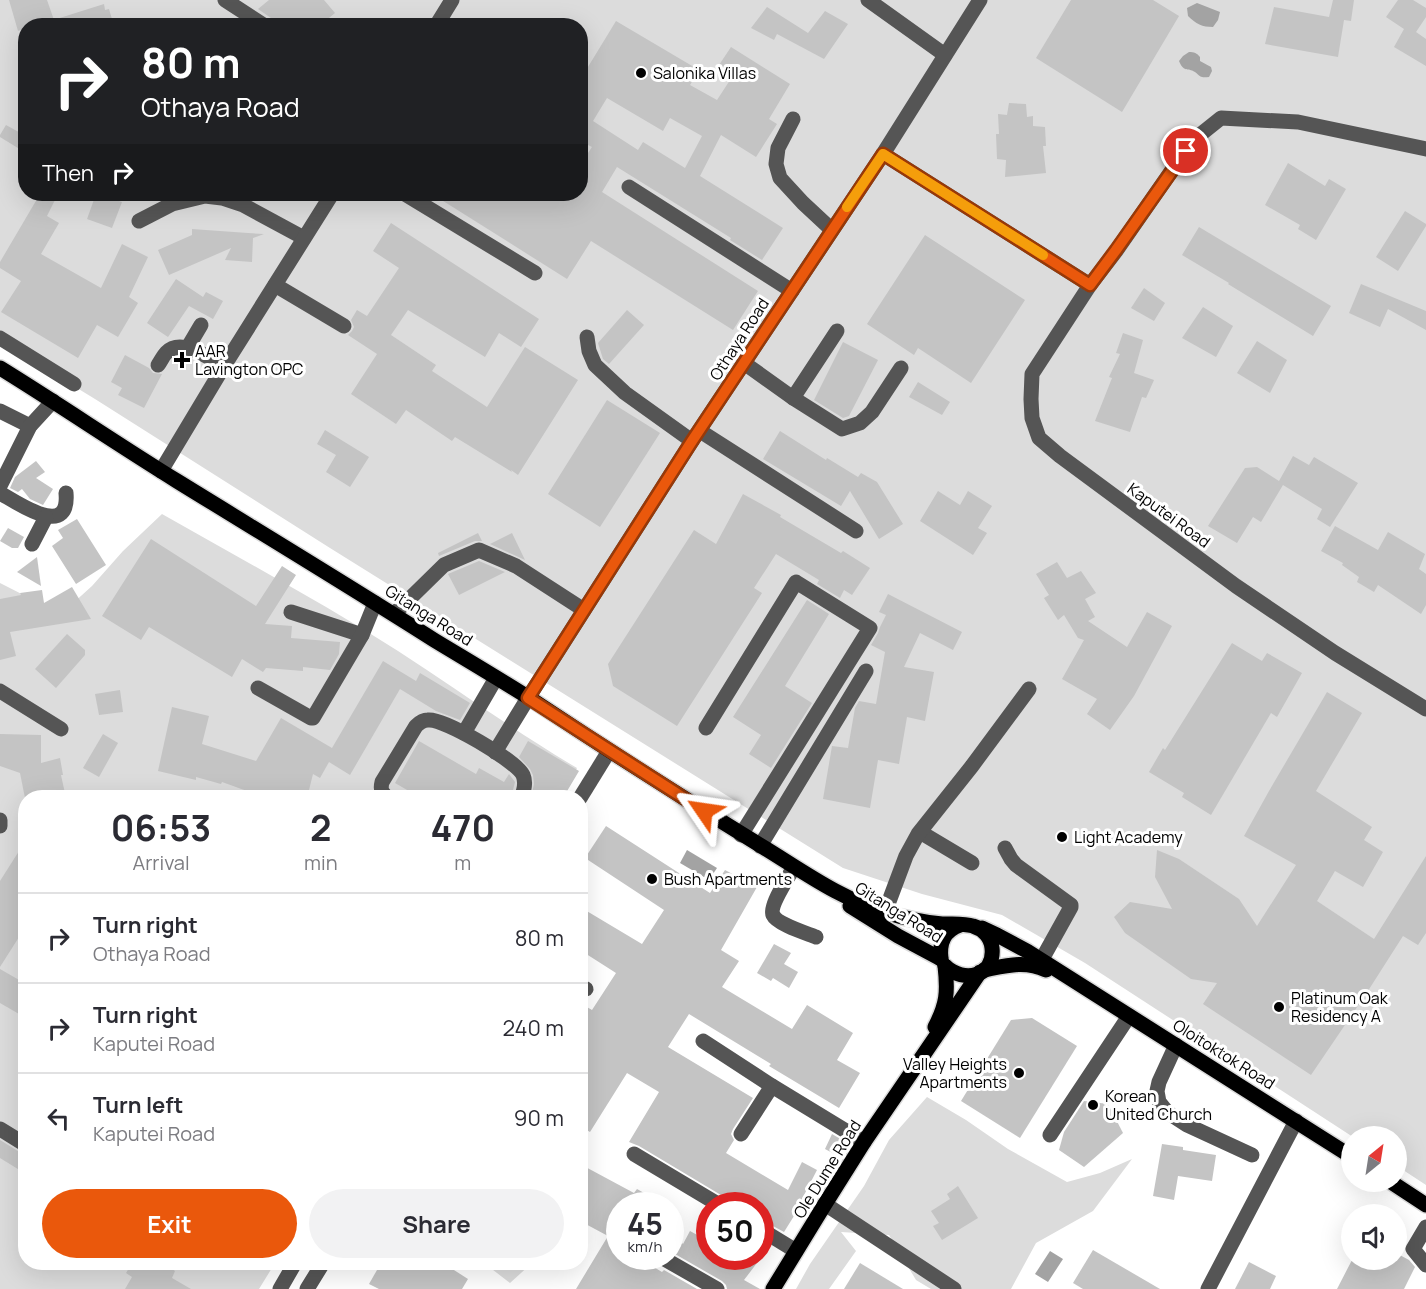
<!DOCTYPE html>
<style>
:root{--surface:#fff;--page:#f2f2f3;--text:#2b2b33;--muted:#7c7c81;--line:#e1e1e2;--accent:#ea580c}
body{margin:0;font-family:Manrope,sans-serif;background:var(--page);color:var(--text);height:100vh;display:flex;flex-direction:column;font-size:22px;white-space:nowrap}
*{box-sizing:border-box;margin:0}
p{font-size:20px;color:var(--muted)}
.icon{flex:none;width:33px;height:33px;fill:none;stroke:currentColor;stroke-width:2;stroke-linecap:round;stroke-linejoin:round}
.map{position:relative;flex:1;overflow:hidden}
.side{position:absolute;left:18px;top:790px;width:570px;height:480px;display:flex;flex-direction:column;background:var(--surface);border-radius:24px;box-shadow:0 6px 24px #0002}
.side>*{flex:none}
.top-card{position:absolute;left:18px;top:18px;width:570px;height:183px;border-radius:24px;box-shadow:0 6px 24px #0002;background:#202124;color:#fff;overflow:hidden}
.needle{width:39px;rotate:30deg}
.fabs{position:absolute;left:1341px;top:1126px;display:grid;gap:12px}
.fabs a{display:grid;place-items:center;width:66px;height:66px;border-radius:50%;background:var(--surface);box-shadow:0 6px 24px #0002;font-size:30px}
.speed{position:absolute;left:606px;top:1192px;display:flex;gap:12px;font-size:30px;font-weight:700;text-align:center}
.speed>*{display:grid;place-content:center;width:78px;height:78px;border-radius:50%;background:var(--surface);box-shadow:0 6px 24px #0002;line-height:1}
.speed small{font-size:15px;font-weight:400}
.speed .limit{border:9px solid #d22;background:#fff;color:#111}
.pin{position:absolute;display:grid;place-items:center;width:51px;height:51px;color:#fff;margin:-26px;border:3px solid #fff;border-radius:50%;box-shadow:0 2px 6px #0007}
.me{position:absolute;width:66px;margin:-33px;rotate:302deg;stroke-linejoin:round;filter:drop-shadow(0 0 4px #0008)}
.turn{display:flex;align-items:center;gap:21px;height:126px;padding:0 24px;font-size:27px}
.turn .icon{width:78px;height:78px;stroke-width:2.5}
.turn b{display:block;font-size:42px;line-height:51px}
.then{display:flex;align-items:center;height:57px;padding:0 24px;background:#0003;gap:12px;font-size:22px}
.eta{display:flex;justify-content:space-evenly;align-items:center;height:102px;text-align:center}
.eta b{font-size:36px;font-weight:700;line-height:42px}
.action{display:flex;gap:12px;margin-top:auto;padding:12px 24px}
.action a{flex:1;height:69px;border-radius:36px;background:var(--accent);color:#fff;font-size:24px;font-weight:700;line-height:69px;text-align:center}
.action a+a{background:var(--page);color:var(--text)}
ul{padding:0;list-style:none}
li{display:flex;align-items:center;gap:18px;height:90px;padding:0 24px;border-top:2px solid var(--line)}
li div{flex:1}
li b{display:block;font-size:22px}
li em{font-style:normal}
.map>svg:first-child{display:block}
.green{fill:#dcdcdc;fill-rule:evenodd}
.water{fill:#a3a3a3}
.building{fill:#c4c4c4;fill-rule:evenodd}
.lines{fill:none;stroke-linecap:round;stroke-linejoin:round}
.major-casing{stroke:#dbdbdb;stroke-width:18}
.minor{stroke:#555;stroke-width:15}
.major{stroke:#000;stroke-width:15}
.route-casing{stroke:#983908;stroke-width:15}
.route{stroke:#ea580c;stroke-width:10}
.slow{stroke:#f59e0b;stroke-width:10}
.poi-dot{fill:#000;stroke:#fff;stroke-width:2}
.labels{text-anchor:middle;stroke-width:6;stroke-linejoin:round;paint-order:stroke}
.poi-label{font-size:16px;fill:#000;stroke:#fff;text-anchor:start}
.street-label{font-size:16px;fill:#000;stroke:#fff}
</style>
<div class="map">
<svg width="1426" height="1289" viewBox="0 0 1426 1289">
<rect width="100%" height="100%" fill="#fff"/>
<g class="green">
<path d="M 0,0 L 1426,0 L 1426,1185 L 1397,1166 L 1396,1137 L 1353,1137 L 1085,963 L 1002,915 L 922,894 L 843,868 L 330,548 L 95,399 L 0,341 ZM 26,26 L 580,26 L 580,194 L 26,194 Z"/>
<path d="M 162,514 C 241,559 321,602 398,651 C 458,690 516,732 577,768 L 560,798 L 26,798 L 26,1263 L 275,1263 L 259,1289 L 0,1289 L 0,583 L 61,614 L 92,586 L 123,551 Z"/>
<path d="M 927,1097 L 966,1120 L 1008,1149 L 1067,1182 L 1100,1173 L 1132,1159 L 1093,1211 L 1036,1243 L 1011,1289 L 931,1289 L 916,1280 L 889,1235 L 841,1232 L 856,1251 L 829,1289 L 796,1289 L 810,1264 L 864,1186 L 889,1140 Z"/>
<path d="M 484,1263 L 532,1263 L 510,1283 Z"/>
</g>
<g class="water">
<path d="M 1197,3 L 1220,12 L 1218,20 L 1213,27 C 1202,27 1196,24 1188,16 L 1187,8 Z"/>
<path d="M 1189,52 C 1194,52 1197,53 1200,57 L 1200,61 L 1211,67 L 1212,71 L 1209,77 C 1201,78 1201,77 1195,72 C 1187,67 1184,73 1179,61 L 1183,56 Z"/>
<path d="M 687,850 L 717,868 L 709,880 L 680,863 Z"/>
<path d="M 1050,1251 L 1063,1259 L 1048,1282 L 1035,1274 Z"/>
</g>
<g class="building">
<path d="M 9,0 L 47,0 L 54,20 L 35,26 L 26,26 L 26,28 L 18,31 Z"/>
<path d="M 269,0 L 324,0 L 335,13 L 319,26 L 275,26 L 271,18 L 258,9 Z"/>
<path d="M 1071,0 L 1153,0 L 1179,16 L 1122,112 L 1036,58 Z"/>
<path d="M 1333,0 L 1354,0 L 1351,21 L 1344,20 L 1338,57 L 1265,44 L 1274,7 L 1329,17 Z"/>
<path d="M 1398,0 L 1413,0 L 1426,8 L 1426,17 L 1416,32 L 1426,39 L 1426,66 L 1394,47 L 1404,29 L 1386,17 Z"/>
<path d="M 104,4 L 105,10 L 109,9 L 114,26 L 47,26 L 47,22 Z"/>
<path d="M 767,7 L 808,33 L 825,11 L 848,24 L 824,59 L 777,34 L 774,40 L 751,28 Z"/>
<path d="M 616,21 L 699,70 L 690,85 L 717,100 L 732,77 L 717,68 L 731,47 L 790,84 L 769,119 L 777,124 L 756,157 L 721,135 L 700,176 L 783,228 L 762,260 L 730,240 L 731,238 L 617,167 L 602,192 L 758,291 L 733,330 L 591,241 L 567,279 L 432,194 L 580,194 L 580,165 L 592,147 L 580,141 L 580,80 ZM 607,98 L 663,131 L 670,118 L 702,136 L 685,168 L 643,142 L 638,150 L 593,121 Z"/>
<path d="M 1009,103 L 1026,104 L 1027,117 L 1033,116 L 1033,126 L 1045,127 L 1046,146 L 1043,146 L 1046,173 L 1005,177 L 1006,160 L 997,159 L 996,134 L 999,134 L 998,114 L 1007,115 Z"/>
<path d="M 6,125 L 26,136 L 26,153 L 0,137 L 0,135 Z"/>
<path d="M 1288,163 L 1325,186 L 1329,179 L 1346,189 L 1316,240 L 1298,229 L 1300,225 L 1265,205 Z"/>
<path d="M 40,194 L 58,194 L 47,216 L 59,223 L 41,254 L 101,288 L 122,244 L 148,257 L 129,297 L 138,303 L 118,337 L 97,325 L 78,358 L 1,312 L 21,281 L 0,268 L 0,262 Z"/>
<path d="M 96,194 L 122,202 L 112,228 L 87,219 Z"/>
<path d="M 1405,211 L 1426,224 L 1426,226 L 1398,271 L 1376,257 Z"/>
<path d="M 391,223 L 539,319 L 521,347 L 499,333 L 485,357 L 408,310 L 391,335 L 436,365 L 432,371 L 487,407 L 525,347 L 578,380 L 518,475 L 511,470 L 512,472 L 455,437 L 452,441 L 406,410 L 396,424 L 351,394 L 377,354 L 348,335 L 352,331 L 354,327 L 351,320 L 357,310 L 367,316 L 399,268 L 373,251 Z"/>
<path d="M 1199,227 L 1331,306 L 1313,336 L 1228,284 L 1229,283 L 1182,255 Z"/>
<path d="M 192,229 L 248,233 L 264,234 L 253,238 L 252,262 L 225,260 L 231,248 L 169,275 L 158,250 L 192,235 Z"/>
<path d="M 925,235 L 1025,300 L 971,383 L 918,348 L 914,355 L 867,324 Z"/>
<path d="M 176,279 L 203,297 L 206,292 L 223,301 L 213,319 L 189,306 L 168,337 L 147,323 Z"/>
<path d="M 1361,284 L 1426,311 L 1426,330 L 1388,309 L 1380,327 L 1349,313 Z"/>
<path d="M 1144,288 L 1165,303 L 1154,321 L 1131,308 Z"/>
<path d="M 1203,307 L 1233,326 L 1216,357 L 1182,338 Z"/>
<path d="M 627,310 L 644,325 L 609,364 L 603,359 L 598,343 Z"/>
<path d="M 1123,333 L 1143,340 L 1134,373 L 1154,380 L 1146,398 L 1142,397 L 1130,432 L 1095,421 L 1112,378 L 1109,377 L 1120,354 L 1116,353 Z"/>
<path d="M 1257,341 L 1287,360 L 1270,393 L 1237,373 Z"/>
<path d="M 843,342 L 878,360 L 849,416 L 843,418 L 814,400 Z"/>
<path d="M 125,355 L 149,368 L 153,373 L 162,374 L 144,408 L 118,395 L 122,388 L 111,382 Z"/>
<path d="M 918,382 L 950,402 L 942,415 L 909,397 Z"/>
<path d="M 607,400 L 660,433 L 600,527 L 548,494 Z"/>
<path d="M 325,430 L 369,457 L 350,487 L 326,472 L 336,455 L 317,444 Z"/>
<path d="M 780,431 L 826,460 L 827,458 L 858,477 L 861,473 L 877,482 L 903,524 L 879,539 L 850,491 L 841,506 L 763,459 Z"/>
<path d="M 1293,456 L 1309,465 L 1314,457 L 1358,483 L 1330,527 L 1317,519 L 1322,509 L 1283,485 L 1261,522 L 1253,517 L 1237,543 L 1208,526 L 1245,468 L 1257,467 L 1279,481 Z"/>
<path d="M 36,461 L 45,472 L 36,478 L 53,489 L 43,505 L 30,499 L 22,489 L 18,492 L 10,488 L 15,477 Z"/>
<path d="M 938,491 L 960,505 L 968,491 L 992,506 L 978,528 L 987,533 L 973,555 L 920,521 Z"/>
<path d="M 743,494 L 781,515 L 780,517 L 841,553 L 843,551 L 870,568 L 852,595 L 844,590 L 840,598 L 817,584 L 819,580 L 776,554 L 754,588 L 762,593 L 677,726 L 613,686 L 608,664 L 694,530 L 716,544 Z"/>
<path d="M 77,519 L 106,565 L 76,584 L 52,546 L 63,538 L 58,530 Z"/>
<path d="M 1335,526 L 1378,550 L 1388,532 L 1425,554 L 1419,569 L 1426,574 L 1426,605 L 1421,614 L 1378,585 L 1374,592 L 1357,582 L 1359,577 L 1342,565 L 1343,563 L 1321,551 Z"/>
<path d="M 8,528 L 24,537 L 18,548 L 12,548 L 0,541 Z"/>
<path d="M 478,533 L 482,541 L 475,541 L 439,556 L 438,553 Z"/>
<path d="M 512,533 L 525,560 L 490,544 Z"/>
<path d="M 151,539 L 256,606 L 282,566 L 296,575 L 265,624 L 292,626 L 291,638 L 340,642 L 339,654 L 330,670 L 303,667 L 303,671 L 266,668 L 263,672 L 242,659 L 232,677 L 149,627 L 141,640 L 102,616 Z"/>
<path d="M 37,557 L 41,586 L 17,572 Z"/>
<path d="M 479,561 L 505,572 L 459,595 L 448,574 Z"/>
<path d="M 1057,562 L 1067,578 L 1081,571 L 1096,593 L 1085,599 L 1095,617 L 1088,621 L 1127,647 L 1147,612 L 1172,626 L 1134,696 L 1110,730 L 1087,714 L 1097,699 L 1062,679 L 1084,640 L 1078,638 L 1064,615 L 1058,620 L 1044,598 L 1049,595 L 1036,574 Z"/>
<path d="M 72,587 L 91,619 L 10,632 L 16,656 L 0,660 L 0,599 L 21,595 L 20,593 L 42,590 L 44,603 Z"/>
<path d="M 888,594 L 962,632 L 953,650 L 920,633 L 904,667 L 934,672 L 925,721 L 907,717 L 899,764 L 878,760 L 870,808 L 823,799 L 832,746 L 848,748 L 855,708 L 859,701 L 876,704 L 885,652 L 871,645 L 878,633 L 880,627 L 886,615 L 879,612 Z"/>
<path d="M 807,600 L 829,614 L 785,686 L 812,703 L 771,768 L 749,754 L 761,735 L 733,717 Z"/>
<path d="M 67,634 L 85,650 L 85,655 L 56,688 L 35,669 Z"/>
<path d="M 1232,643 L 1262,661 L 1267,653 L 1302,673 L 1277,717 L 1271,713 L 1211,815 L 1182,797 L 1184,793 L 1149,772 L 1163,748 L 1165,750 Z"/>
<path d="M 383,661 L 416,681 L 420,673 L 470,703 L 460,720 L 436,711 L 400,689 L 350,775 L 329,762 L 320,778 L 313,774 L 307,798 L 266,798 L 222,782 L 221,784 L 196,777 L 196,780 L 158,771 L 172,707 L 209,716 L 202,744 L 256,761 L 281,718 L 332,748 Z"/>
<path d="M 120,690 L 123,712 L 99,715 L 95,694 Z"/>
<path d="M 1327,692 L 1362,713 L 1316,791 L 1372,827 L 1364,840 L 1383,852 L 1363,887 L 1335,871 L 1317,901 L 1374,939 L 1426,856 L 1426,933 L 1418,945 L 1403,936 L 1366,994 L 1311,1075 L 1203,1004 L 1217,983 L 1191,979 L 1125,933 L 1114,917 L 1130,902 L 1172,909 L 1155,877 L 1157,850 L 1179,859 L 1239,899 L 1257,926 L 1296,865 L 1244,836 L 1269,791 Z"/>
<path d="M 0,734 L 41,735 L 41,763 L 60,758 L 63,775 L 61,775 L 66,798 L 25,798 L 20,773 L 0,766 Z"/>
<path d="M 103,734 L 118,743 L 99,777 L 83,768 Z"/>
<path d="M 419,741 L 476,774 L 479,768 L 504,782 L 509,774 L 515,782 L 511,798 L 421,798 L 395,783 Z"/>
<path d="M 528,741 L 579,771 L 563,798 L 531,798 L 534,784 L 533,775 L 530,769 L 519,757 Z"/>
<path d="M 606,826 L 710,893 L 725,870 L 757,887 L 721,950 L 739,961 L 722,987 L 792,1029 L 807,1005 L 853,1033 L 837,1060 L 860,1073 L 839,1108 L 769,1066 L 771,1064 L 689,1014 L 668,1047 L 753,1098 L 733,1129 L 731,1134 L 734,1140 L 726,1153 L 788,1190 L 802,1162 L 817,1170 L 802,1199 L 804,1200 L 784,1232 L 760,1219 L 760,1206 L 735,1206 L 730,1203 L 726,1198 L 639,1146 L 629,1142 L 659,1092 L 627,1073 L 590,1132 L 580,1126 L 580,1003 L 592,1010 L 616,973 L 580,950 L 580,907 L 642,944 L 664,910 L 585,858 Z"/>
<path d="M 26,840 L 26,926 L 0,967 L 0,881 Z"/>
<path d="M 774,944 L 791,953 L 784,964 L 798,972 L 789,988 L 773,978 L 771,981 L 757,973 Z"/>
<path d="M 0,969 L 26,984 L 26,1018 L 0,1003 Z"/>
<path d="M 1032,1018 L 1077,1046 L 1020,1138 L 961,1101 L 1011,1020 Z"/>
<path d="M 1084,1101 L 1108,1104 L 1123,1133 L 1084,1167 L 1059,1150 L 1064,1132 Z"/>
<path d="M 832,1134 L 849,1144 L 842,1158 L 825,1149 Z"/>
<path d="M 0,1140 L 21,1153 L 26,1155 L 26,1174 L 0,1158 Z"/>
<path d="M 1162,1144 L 1183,1147 L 1183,1150 L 1216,1155 L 1212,1181 L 1178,1176 L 1174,1200 L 1153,1196 Z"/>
<path d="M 580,1164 L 634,1193 L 637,1189 L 667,1206 L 620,1206 L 620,1257 L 637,1257 L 662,1272 L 664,1270 L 697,1289 L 576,1289 L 608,1236 L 580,1221 Z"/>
<path d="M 958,1186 L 978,1218 L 942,1240 L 933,1226 L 939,1223 L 931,1211 L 950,1199 L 947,1194 Z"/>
<path d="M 690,1231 L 710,1242 L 710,1257 L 760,1257 L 760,1241 L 770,1246 L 744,1280 L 760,1289 L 727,1289 L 726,1285 L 722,1281 L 675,1254 L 682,1243 L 683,1244 Z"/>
<path d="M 1093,1250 L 1160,1289 L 1083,1289 L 1073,1283 Z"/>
<path d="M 1396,1253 L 1409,1260 L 1415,1267 L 1404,1289 L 1337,1289 L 1352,1260 L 1396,1260 Z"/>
<path d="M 1249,1262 L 1276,1276 L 1270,1289 L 1235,1289 Z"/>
<path d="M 132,1263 L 147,1263 L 158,1269 L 162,1263 L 175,1271 L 172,1278 L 191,1289 L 125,1289 L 132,1277 L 126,1273 Z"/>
<path d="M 381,1263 L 443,1263 L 468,1279 L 462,1289 L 379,1289 L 369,1284 Z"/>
<path d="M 860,1263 L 903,1289 L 844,1289 Z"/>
</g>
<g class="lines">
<defs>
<g id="major">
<path d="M 0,368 C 60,405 117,444 177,481 C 263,534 349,586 434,640 C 467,660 501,680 534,701 C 609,751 686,800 763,847 C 804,872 840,899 888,913 C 906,919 924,922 942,924 C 952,924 964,923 973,926 C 983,929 991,937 992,948 C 995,976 964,984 945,966"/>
<path d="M 850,906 L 898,936 L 941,959"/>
<path d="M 982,928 L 997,935 L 1027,951 L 1352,1157"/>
<path d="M 941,959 C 939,942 944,931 960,925"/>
<path d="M 984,970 C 1005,966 1025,960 1046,970"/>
<path d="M 935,1027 C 947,1004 948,992 945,966"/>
<path d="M 1391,1182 L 1426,1205"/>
<path d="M 773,1289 L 825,1204 L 864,1142 L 980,972"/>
</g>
</defs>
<use href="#major" class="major-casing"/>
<g class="minor">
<path d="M 225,0 L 265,26"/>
<path d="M 868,0 L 945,55"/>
<path d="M 436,26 L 452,0"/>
<path d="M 793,119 L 778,148 L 776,164 L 780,178 L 803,203 L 832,230"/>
<path d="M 1426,149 L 1298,122 L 1221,118 L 1196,138 L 1177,163 L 1116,251 L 1090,285 L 1032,374 L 1031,399 L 1032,418 L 1039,438 L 1060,456 L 1236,586 L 1335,653 L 1426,709"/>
<path d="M 883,154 L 1090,285"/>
<path d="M 629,187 L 792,291"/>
<path d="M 405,194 L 535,273"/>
<path d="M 139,221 L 172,204 L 205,196 L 222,198 L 243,205 L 304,238"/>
<path d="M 275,285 L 344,326"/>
<path d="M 587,337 L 589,351 L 595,365 L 625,393 L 692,441"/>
<path d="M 0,338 L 74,384"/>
<path d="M 188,347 L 201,325"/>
<path d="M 744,363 L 793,398 L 842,429 L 860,423 L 872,412 L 901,368"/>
<path d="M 158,365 C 161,361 163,356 166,353 C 181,337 209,358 224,366"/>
<path d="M 793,398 L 837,331"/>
<path d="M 0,411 L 30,426"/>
<path d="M 700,431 L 856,531"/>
<path d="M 161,471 L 224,366 L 332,194"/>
<path d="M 0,486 L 30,426 L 53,401"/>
<path d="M 0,493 C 18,503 70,540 66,493"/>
<path d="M 32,544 L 46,517"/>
<path d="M 291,612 L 362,635"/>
<path d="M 394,614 L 444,565 L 479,550 L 516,566 L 584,610"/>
<path d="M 258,688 L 311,718 L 313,718 L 362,635 L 375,603"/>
<path d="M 0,691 L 61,729"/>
<path d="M 706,728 L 796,582 L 870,628 L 741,835"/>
<path d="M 464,733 L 496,678"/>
<path d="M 495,752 L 528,698 L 692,441 L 883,154 L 980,0"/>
<path d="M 388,798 C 382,793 380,790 382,782 L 416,726 C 419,723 423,720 428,720 C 444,718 516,761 523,775 C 526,782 524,791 521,798"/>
<path d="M 580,798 L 609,751"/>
<path d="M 0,820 L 0,826"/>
<path d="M 920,832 L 972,863"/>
<path d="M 760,846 L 866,671"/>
<path d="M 1005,848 L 1011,859 L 1016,865 L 1071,905 L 1071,907 L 1041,961"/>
<path d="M 794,867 C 789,876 769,906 773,915 C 777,924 806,933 816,937"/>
<path d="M 885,912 L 906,856 L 918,834 L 972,766 L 1029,689"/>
<path d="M 580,986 L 586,989"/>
<path d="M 703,1041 L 772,1086 L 864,1142"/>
<path d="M 1176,1045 L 1159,1082 L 1157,1091 L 1159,1102 L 1167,1112 L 1187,1125 L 1252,1155"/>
<path d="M 0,1129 L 26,1145"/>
<path d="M 741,1134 L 772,1086"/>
<path d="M 1050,1135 L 1129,1016"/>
<path d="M 634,1154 L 721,1206"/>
<path d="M 825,1204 L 954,1289"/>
<path d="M 1426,1227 L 1413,1249 L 1426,1265"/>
<path d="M 760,1229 L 796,1251"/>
<path d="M 661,1257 L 717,1289"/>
<path d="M 280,1289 L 295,1263"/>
<path d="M 307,1289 L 323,1263"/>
<path d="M 1208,1289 L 1296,1121"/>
</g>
<use href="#major" class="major"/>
</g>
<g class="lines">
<defs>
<path id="route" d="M 704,811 L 528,698 L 692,441 L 883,154 L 1090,285 L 1116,250 L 1186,151"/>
</defs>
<use href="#route" class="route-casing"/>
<use href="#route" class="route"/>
<path class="slow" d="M 847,207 L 883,154 L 1043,255"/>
</g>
<g class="poi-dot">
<circle cx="641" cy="73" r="6"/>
<path d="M179 351h6v6h6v6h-6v6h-6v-6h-6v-6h6z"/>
<circle cx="1062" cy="837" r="6"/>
<circle cx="652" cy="879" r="6"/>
<circle cx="1279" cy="1007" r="6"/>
<circle cx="1019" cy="1073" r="6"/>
<circle cx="1093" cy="1105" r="6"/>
</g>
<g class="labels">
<g class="poi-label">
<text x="653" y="79">Salonika Villas</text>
<text x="195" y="357">AAR<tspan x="195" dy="18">Lavington OPC</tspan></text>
<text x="1074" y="843">Light Academy</text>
<text x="664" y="885">Bush Apartments</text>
<text x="1291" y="1004">Platinum Oak<tspan x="1291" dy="18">Residency A</tspan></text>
<text x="1007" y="1070" text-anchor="end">Valley Heights<tspan x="1007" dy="18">Apartments</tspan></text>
<text x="1105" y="1102">Korean<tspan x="1105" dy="18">United Church</tspan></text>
</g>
<g class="street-label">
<text transform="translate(739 339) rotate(-57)" y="6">Othaya Road</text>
<text transform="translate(1169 515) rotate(36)" y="6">Kaputei Road</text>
<text transform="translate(429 615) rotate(32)" y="6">Gitanga Road</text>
<text transform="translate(899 912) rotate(32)" y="6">Gitanga Road</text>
<text transform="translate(1224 1054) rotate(32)" y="6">Oloitoktok Road</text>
<text transform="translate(827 1169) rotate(-58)" y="6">Ole Dume Road</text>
</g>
</g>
</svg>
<div class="fabs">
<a><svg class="needle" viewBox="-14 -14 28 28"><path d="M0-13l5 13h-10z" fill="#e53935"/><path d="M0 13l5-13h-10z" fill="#7c7c81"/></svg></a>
<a><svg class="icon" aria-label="sound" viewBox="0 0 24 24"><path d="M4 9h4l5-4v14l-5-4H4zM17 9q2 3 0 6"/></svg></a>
</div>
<div class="speed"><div>45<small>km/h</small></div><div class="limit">50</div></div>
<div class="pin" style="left:1186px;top:151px;background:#d93025"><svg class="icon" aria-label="arrive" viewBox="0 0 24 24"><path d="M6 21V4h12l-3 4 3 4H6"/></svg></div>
<svg class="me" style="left:704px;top:811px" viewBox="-20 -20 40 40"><path d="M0-17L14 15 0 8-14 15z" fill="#ea580c" stroke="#fff" stroke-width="4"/></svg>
<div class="top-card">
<div class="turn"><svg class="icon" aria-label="right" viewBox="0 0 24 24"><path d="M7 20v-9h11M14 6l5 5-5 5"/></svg><div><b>80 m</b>Othaya Road</div></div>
<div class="then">Then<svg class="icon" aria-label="right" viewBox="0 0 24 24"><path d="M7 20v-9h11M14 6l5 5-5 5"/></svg></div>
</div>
<section class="side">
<div class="eta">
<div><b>06:53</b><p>Arrival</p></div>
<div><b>2</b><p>min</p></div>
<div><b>470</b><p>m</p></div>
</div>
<ul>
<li><svg class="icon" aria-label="right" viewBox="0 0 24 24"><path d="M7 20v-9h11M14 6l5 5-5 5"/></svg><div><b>Turn right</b><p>Othaya Road</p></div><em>80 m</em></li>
<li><svg class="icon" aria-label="right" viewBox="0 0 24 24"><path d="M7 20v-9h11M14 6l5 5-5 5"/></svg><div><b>Turn right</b><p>Kaputei Road</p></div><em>240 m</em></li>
<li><svg class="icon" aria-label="left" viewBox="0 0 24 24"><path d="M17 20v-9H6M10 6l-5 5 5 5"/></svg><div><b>Turn left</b><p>Kaputei Road</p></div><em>90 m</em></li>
</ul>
<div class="action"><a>Exit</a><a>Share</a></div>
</section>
</div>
